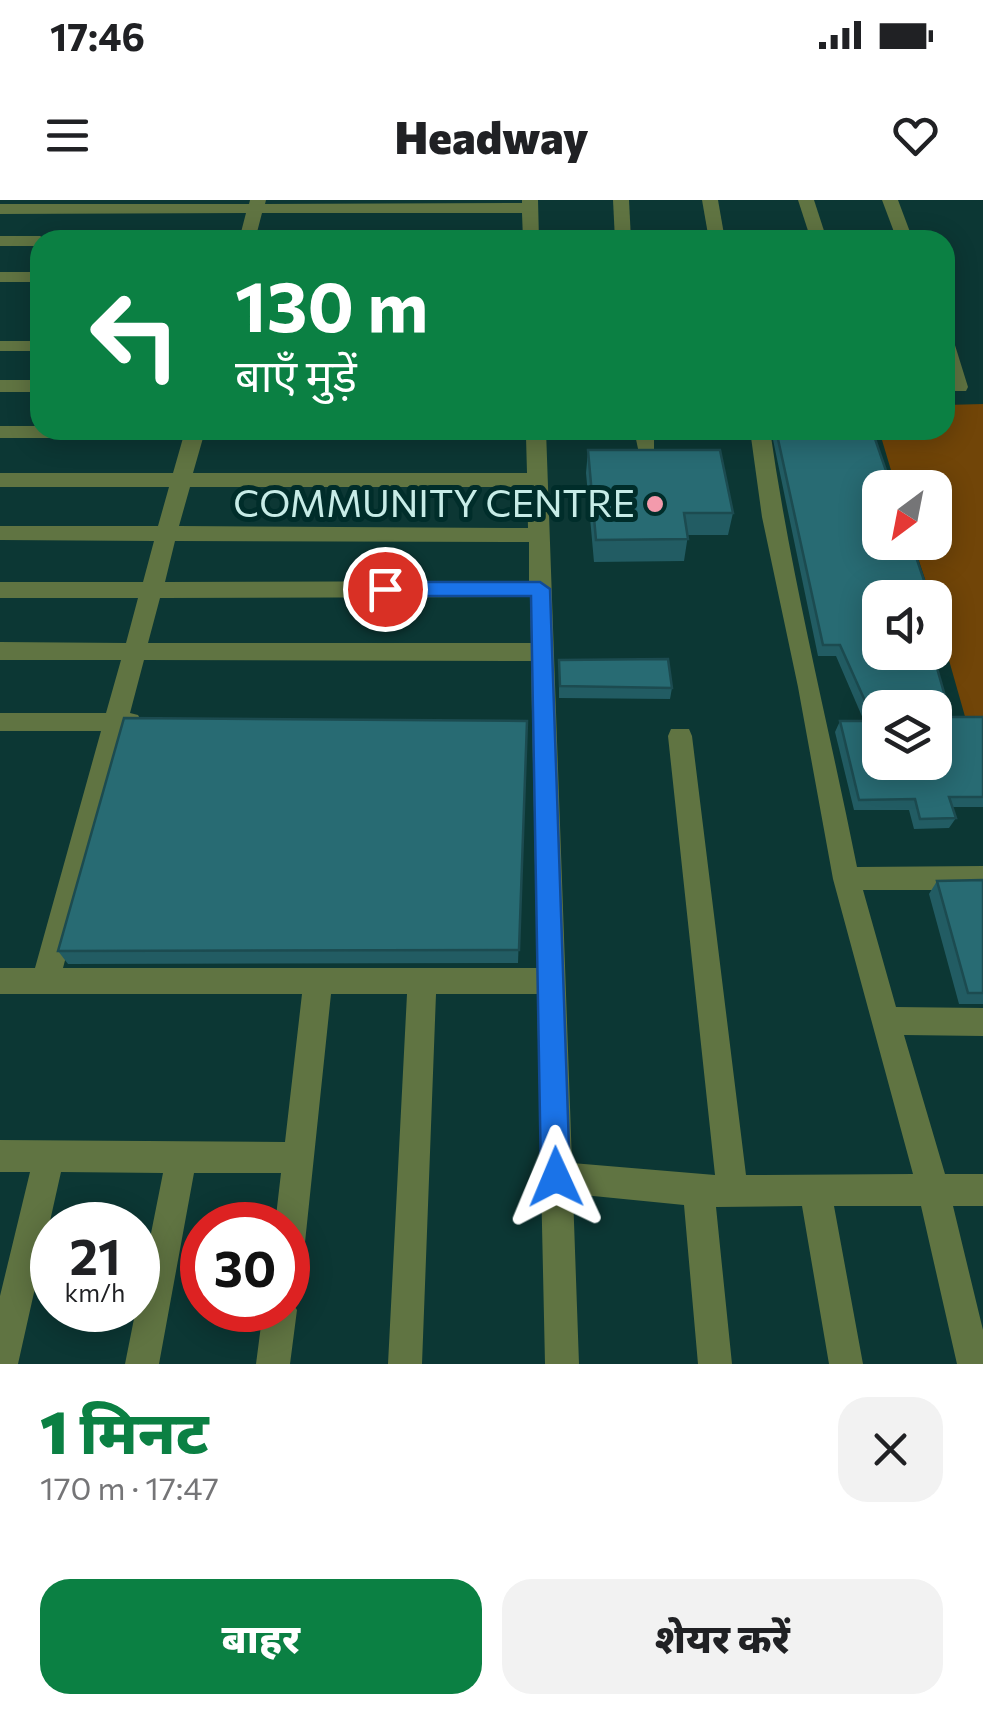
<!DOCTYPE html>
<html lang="hi">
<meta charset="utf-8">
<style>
:root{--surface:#fff;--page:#f2f2f2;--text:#202124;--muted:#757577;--accent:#0b8043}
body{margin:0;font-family:Commissioner,"Noto Sans Devanagari",sans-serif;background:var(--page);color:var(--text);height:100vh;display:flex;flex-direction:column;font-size:38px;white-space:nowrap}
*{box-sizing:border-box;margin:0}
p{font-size:32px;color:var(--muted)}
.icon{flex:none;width:55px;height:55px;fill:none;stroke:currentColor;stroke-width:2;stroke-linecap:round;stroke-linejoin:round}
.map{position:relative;height:1164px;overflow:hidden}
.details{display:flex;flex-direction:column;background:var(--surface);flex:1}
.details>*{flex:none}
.guide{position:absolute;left:30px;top:30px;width:925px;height:210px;border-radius:30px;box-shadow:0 5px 25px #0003;background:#0b8043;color:#fff;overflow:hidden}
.needle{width:65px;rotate:212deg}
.tools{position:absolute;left:862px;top:270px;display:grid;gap:20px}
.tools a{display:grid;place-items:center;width:90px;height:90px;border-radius:20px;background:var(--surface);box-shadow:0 5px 25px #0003;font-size:50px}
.speed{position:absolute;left:30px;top:1002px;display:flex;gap:20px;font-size:50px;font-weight:700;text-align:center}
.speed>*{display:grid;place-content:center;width:130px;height:130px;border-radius:50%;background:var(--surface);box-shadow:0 5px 25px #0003;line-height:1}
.speed small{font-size:25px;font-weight:400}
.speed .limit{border:15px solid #d22;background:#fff;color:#111}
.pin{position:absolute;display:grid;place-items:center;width:85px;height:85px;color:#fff;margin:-42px;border:5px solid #fff;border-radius:50%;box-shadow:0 2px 10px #0007}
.me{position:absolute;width:110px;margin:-55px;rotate:359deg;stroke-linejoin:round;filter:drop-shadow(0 0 8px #0008)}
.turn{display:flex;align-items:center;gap:35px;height:210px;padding:0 40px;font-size:45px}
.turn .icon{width:130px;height:130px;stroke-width:2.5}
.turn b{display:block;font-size:70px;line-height:85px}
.round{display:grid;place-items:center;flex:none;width:105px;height:105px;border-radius:30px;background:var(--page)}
.summary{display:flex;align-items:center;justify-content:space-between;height:170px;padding:0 40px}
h1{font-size:60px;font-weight:800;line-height:75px;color:var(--accent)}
.cta{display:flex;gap:20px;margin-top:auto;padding:20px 40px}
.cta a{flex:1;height:115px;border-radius:30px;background:var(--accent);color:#fff;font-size:40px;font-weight:800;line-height:115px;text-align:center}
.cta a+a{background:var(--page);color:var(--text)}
.status{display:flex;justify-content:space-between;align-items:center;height:70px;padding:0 50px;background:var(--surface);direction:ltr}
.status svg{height:28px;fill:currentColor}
header{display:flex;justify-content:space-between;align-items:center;height:130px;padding:0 40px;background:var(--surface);font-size:45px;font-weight:800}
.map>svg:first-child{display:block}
.green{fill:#714508}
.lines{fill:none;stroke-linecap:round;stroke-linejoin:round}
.street{fill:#607442;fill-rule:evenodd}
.wall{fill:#225c63}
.building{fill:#286b73;stroke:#1c4b50;stroke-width:2.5;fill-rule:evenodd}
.route{fill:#1a73e8;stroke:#114b97;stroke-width:2.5}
.poi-dot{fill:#f39aac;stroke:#002d2a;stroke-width:4}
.labels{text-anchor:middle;stroke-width:10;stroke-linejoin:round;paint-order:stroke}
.poi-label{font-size:38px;fill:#c7ece7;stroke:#002d2a;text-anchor:end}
</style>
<div class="status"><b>17:46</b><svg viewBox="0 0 49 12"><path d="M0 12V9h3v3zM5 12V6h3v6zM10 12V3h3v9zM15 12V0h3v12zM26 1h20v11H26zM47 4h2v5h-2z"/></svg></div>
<header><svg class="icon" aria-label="menu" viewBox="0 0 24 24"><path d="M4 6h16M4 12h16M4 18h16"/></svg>Headway<svg class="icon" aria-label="heart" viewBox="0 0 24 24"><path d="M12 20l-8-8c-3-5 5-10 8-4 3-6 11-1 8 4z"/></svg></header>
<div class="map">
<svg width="983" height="1164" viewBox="0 0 983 1164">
<rect width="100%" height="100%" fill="#0c3734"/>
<path class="green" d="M 983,204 L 983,521 L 966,520 L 935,411 L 935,398 L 931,397 L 913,343 L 935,342 L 935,288 L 896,287 L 879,230 L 945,230 L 945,205 Z"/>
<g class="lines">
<g class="street">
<path d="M 250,0 L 266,0 L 265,4 L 522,3 L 522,0 L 538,0 L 539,40 L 523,40 L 522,13 L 262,13 L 255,40 L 239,40 L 246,13 L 0,14 L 0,4 L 249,4 Z"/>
<path d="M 613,0 L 629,0 L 631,40 L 615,40 Z"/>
<path d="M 702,0 L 718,0 L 725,40 L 709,40 Z"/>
<path d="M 798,0 L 814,0 L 827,40 L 811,40 Z"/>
<path d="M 882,0 L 898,0 L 913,40 L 897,40 Z"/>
<path d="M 0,36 L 40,36 L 47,40 L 40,40 L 40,46 L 0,46 Z"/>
<rect x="0" y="72" width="40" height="10"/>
<path d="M 945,137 L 954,142 L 968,187 L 966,191 L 952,191 C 943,174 945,156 945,137 Z"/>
<rect x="0" y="141" width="40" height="10"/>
<rect x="0" y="180" width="40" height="12"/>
<path d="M 0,226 L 40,226 L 40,230 L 546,230 L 572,963 L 715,975 L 668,536 L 671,529 L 689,529 L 692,536 L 746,975 L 913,974 L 833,679 L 798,487 L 762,317 L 750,230 L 770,230 C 791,377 828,522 857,667 L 983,666 L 983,690 L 863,690 L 896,807 L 983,808 L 983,836 L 904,835 L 945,974 L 983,974 L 983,1006 L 953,1006 L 983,1130 L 983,1164 L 957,1164 L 921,1006 L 834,1006 L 863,1164 L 829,1164 L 802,1006 L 716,1007 L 732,1164 L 698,1164 L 684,1005 L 573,994 L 579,1164 L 545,1164 L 537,794 L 436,794 L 422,1164 L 388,1164 L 407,794 L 331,794 L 304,1052 L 300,1064 L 288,1068 L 288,1025 L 275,1025 L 281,973 L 194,973 L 159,1164 L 125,1164 L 163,973 L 61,972 L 18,1164 L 0,1164 L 0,1096 L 30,972 L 0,972 L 0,940 L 285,942 L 302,794 L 0,794 L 0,768 L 35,768 L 101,531 L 0,531 L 0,513 L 106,513 L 121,460 L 0,460 L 0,442 L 126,443 L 138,398 L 0,398 L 0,382 L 143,382 L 154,341 L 0,340 L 0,326 L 158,326 L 169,287 L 0,287 L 0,273 L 173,273 L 183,238 L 0,238 ZM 526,237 L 527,273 L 193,273 L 203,238 ZM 190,287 L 527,287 L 528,328 L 179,326 ZM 175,341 L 529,342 L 529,381 L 165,382 ZM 530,397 L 531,443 L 148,443 L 160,398 ZM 144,460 L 531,461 L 537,768 L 63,768 L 125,531 L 138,529 L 142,522 L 138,515 L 130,513 Z"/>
<path d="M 634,230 L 654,230 L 654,258 L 640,258 Z"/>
<path d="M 288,1096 L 297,1110 L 290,1164 L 256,1164 L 263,1110 L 288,1110 Z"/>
</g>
</g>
<g class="wall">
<path d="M 771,230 L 872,230 L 951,517 L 983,517 L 983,607 L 952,607 L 956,618 L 949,628 L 914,629 L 909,610 L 854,610 L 835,532 L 840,521 L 864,521 L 836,456 L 818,456 Z"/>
<path d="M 588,250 L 733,313 L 728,335 L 688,335 L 684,361 L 594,362 L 586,273 Z"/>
<path d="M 559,460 L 672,488 L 670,499 L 559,498 Z"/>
<path d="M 527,521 L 518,763 L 68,764 L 58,751 Z"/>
<path d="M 983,680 L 983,804 L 959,804 L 929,694 L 937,681 Z"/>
</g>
<g class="building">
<path d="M 776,230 L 872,230 L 892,288 L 880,288 L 880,342 L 911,342 L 930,398 L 880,398 L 880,452 L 935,452 L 935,461 L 951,517 L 983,517 L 983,597 L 949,597 L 956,618 L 920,619 L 915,599 L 859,600 L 840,521 L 874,521 L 840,445 L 823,445 ZM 880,508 L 935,508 L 935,562 L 880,562 Z"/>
<path d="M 588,250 L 720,250 L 733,313 L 684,313 L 688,339 L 596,340 Z"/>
<path d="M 668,459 L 672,488 L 560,486 L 559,460 Z"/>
<path d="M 124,518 L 527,521 L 519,750 L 58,751 Z"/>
<path d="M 983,680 L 983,793 L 968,793 L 937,681 Z"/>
</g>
<path class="route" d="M 385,382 L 540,382 L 550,389 L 570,977 L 566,987 L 556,991 L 545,987 L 541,977 L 531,396 L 385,396 L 375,389 Z"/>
<circle class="poi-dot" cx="655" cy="304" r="10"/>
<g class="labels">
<g class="poi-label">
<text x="635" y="317">COMMUNITY CENTRE</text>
</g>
</g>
</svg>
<div class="tools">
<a><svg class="needle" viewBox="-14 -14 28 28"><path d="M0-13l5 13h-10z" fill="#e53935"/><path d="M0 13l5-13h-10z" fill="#757577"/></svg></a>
<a><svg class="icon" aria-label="sound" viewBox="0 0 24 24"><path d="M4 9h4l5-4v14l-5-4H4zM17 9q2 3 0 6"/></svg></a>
<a><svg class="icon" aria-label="layers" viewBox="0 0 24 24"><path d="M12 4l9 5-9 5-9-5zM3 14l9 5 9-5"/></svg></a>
</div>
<div class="speed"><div>21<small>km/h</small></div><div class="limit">30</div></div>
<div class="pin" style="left:385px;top:389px;background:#d93025"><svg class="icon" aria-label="arrive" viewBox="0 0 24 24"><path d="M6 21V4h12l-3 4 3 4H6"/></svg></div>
<svg class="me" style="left:556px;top:977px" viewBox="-20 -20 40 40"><path d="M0-17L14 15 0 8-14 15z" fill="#1a73e8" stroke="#fff" stroke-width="4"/></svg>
<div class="guide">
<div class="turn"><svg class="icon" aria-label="left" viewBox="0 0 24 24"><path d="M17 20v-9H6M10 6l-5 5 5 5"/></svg><div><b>130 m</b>बाएँ मुड़ें</div></div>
</div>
</div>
<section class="details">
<div class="summary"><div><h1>1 मिनट</h1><p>170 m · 17:47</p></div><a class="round"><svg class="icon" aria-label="close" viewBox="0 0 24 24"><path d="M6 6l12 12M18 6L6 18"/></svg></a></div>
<div class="cta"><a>बाहर</a><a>शेयर करें</a></div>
</section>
